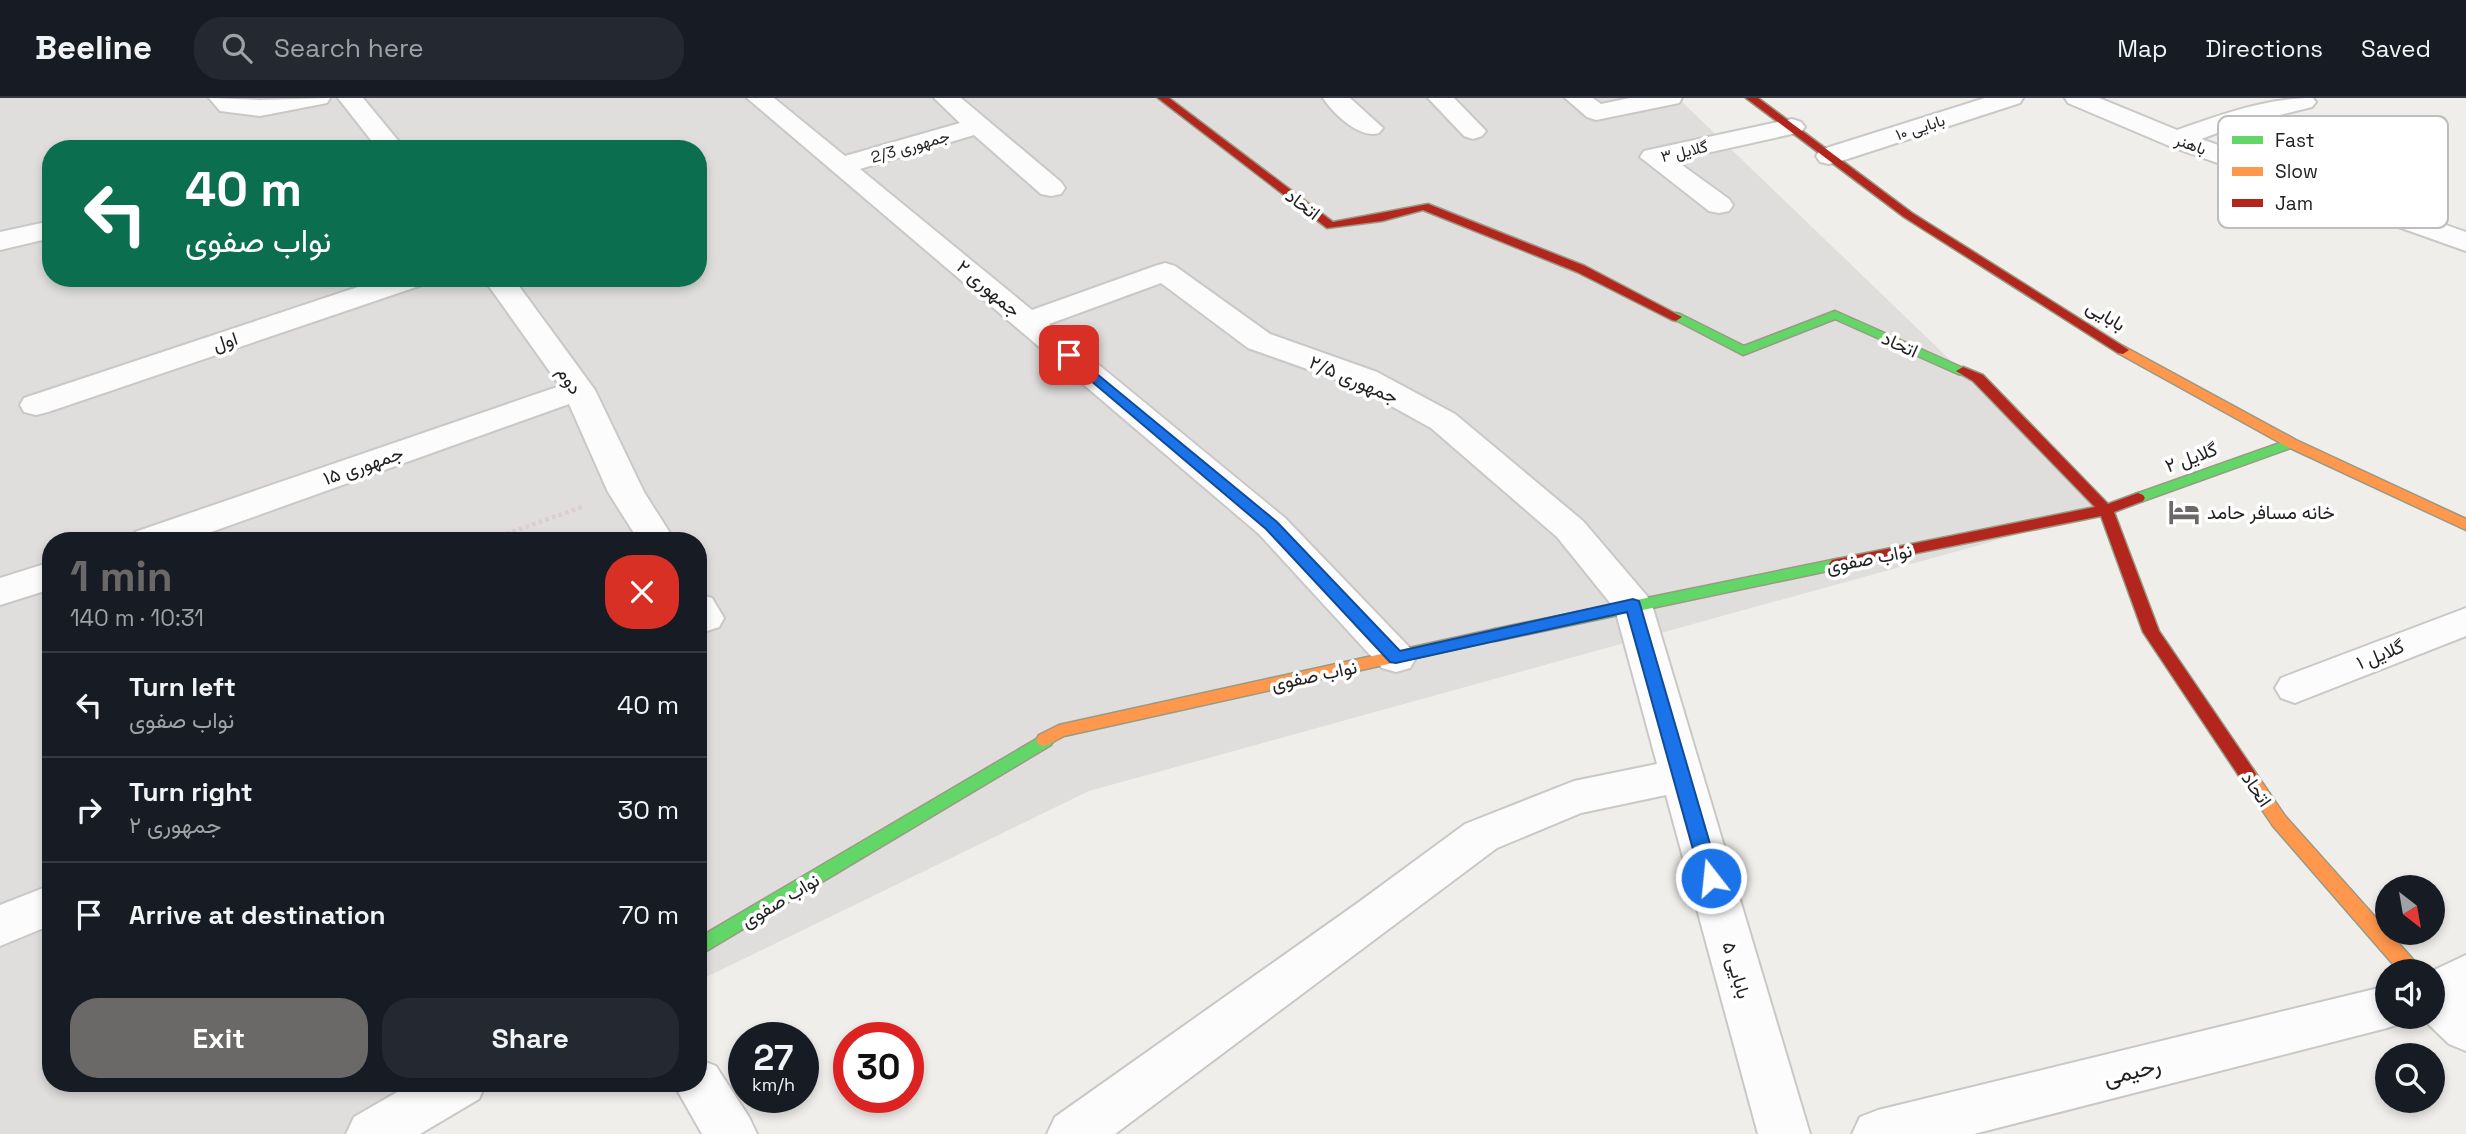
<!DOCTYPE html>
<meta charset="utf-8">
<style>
:root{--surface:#171b24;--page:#242831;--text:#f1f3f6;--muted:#9ea1a6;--line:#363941;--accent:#6a6968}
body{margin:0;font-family:"Space Grotesk",Vazirmatn,sans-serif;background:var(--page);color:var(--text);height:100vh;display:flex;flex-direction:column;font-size:26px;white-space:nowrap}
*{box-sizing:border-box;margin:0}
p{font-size:23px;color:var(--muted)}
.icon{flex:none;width:38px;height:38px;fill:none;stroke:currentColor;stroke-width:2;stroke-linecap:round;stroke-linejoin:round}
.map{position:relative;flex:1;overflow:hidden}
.drawer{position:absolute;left:42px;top:434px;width:665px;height:560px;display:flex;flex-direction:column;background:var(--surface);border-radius:28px;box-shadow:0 4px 10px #0003}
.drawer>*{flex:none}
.hud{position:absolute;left:42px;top:42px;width:665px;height:147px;border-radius:28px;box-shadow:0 4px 10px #0003;background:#0b6e4f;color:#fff;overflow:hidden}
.needle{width:46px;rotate:149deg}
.buttons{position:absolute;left:2375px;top:777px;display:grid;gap:14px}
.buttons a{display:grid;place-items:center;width:70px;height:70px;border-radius:50%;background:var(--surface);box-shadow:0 4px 10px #0003;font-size:35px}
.speed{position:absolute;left:728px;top:924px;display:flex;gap:14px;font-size:35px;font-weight:700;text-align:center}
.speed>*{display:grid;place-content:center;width:91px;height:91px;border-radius:50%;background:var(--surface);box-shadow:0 4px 10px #0003;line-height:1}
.speed small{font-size:18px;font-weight:400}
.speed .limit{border:10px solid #d22;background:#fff;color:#111}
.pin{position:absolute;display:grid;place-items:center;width:60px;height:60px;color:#fff;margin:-30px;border-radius:14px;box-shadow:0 4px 10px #0006}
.me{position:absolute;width:77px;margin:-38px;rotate:344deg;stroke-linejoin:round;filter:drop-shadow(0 0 5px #0008)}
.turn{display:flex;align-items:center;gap:24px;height:147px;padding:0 28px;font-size:32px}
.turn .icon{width:91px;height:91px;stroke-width:2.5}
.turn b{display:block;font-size:49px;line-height:60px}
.round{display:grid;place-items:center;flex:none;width:74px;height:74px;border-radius:28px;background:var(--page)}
.head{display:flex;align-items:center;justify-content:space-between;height:119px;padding:0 28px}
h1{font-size:42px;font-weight:600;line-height:52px;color:var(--accent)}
.cta{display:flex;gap:14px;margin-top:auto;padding:14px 28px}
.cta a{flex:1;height:80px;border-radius:28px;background:var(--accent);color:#fff;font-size:28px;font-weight:600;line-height:80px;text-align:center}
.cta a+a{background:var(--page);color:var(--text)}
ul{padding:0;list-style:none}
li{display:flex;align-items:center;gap:21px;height:105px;padding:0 28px;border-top:2px solid var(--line)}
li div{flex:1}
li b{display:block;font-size:26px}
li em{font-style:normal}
header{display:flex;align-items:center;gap:42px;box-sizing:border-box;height:98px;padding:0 35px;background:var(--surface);border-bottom:2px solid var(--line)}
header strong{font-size:33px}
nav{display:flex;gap:38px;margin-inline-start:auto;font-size:24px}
.search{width:490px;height:63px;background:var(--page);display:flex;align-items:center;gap:18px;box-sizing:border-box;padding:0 24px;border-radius:28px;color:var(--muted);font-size:26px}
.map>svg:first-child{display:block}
.residential{fill:#dfdedc;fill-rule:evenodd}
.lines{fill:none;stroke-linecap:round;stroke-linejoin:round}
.street-casing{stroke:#c9c8c7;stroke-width:4}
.fast-casing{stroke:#999a82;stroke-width:3}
.slow-casing{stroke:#999a82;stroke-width:3}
.jam-casing{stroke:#999a82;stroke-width:3}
.path{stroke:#dccecd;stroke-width:4.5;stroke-dasharray:3.5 3.5;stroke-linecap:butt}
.street{fill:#fdfcfc;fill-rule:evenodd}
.fast{fill:#63d668;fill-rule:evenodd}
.slow{fill:#ff974d;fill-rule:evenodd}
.jam{fill:#b3261e;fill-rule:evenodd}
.route{fill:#1a73e8;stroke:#114b97;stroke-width:2}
.labels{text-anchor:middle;stroke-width:7;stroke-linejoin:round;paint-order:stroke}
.far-street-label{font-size:16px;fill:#222;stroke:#fff}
.street-label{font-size:19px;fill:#222;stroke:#fff}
.poi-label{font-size:19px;fill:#222;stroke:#fff;text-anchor:start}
.near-street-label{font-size:23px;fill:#222;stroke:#fff}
.key{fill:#fff;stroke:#bdbdbd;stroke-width:2}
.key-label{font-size:19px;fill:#222}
</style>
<header>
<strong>Beeline</strong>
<div class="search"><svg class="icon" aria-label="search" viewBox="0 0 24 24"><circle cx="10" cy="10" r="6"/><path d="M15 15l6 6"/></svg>Search here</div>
<nav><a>Map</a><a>Directions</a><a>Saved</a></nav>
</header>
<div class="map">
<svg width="2466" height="1036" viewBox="0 0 2466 1036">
<rect width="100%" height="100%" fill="#f0eeeb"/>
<path class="residential" d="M 0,0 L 1678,0 L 2106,412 L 1089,693 L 698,883 L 698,443 L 51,443 L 51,985 L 487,985 L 382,1036 L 0,1036 ZM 51,51 L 698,51 L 698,180 L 51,180 Z"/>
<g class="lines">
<defs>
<g id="street">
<path d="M 209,0 L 260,2 L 330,0 L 327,5 L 260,18 L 220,13 Z"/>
<path d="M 338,0 L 363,0 L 405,51 L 378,51 Z"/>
<path d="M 747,0 L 774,0 L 845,58 L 960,25 L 934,0 L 961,0 L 1061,84 L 1065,90 L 1061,96 L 1051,98 L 1041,96 L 974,37 L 860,71 L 1032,212 L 1155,168 L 1165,165 L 1175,168 L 1270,236 L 1377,274 L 1455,316 L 1583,423 L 1647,498 L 1652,507 L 1810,1036 L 1758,1036 L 1666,697 L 1581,715 L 1497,750 L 1115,1036 L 1047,1036 L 1055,1019 L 1359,804 L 1465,726 L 1574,683 L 1657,666 L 1615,511 L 1557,439 L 1431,330 L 1355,288 L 1248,250 L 1161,185 L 1049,226 L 1285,420 L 1410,550 L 1416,560 L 1410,570 L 1396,574 L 1382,570 L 1259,436 Z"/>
<path d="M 1323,0 L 1350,0 L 1383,30 L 1379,35 C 1359,41 1334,16 1323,0 Z"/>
<path d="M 1428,0 L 1454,0 L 1486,33 L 1482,38 L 1473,41 L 1464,38 Z"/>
<path d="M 1565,0 L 1593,0 L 1601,6 L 1630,0 L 1682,0 L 1679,5 L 1596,22 L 1587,19 Z"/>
<path d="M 1985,0 L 2023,0 L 2020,5 L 1838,64 L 1829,66 L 1820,64 L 1816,58 L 1820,52 Z"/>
<path d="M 2065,0 L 2099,0 L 2177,32 C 2220,17 2266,0 2313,0 L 2316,4 L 2312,9 L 2239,27 L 2201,41 L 2466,134 L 2466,153 L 2167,47 L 2068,5 Z"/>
<path d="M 1792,21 L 1801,24 L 1805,29 L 1801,34 L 1675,62 L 1729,101 L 1733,107 L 1729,113 L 1719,115 L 1709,113 L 1640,59 L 1644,53 L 1653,51 Z"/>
<path d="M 51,123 L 51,140 L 0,152 L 0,134 Z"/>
<path d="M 385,180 L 430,180 L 425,186 L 48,314 L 36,317 L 24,314 L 20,307 L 24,300 Z"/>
<path d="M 483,180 L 513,180 L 595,292 L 644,394 L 675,443 L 639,443 L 608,394 L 569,306 L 186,443 L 130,443 L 135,434 L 560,288 Z"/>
<path d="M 51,464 L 51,491 L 0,507 L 0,480 Z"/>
<path d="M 698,496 L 712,500 L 724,520 L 719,529 L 698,536 Z"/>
<path d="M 2466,510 L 2466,538 L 2295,605 L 2281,600 L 2275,590 L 2281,580 Z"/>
<path d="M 51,787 L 51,827 L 0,848 L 0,807 Z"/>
<path d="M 2466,857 L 2466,953 L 2449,946 L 2421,919 L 2432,919 L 2432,873 Z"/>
<path d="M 2387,888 L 2387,919 L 2407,919 L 2404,924 L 2387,930 L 1974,1036 L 1852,1036 L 1860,1019 L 1878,1012 Z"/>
<path d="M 698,961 L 716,968 L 749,1019 L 757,1036 L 702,1036 L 673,985 L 698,985 Z"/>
<path d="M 413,985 L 486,985 L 479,1001 L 420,1036 L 346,1036 L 354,1019 Z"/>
</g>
<g id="fast">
<path d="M 1835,213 L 1970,273 L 1963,277 L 1958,276 L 1835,221 L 1743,257 L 1670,219 L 1676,215 L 1680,216 L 1744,248 Z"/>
<path d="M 2291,341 L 2298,345 L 2296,348 L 2143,403 L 2133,403 L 2131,400 L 2133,397 Z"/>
<path d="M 1837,461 L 1842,462 L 1845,466 L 1842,470 L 1495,543 L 1487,537 L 1495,531 Z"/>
<path d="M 1045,636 L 1051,637 L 1054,642 L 1051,647 L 698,858 L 698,840 Z"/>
</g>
<g id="slow">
<path d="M 2123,248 L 2296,342 L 2466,421 L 2466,432 L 2286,348 L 2118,255 L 2118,249 Z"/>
<path d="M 1495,531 L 1501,533 L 1503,537 L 1501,541 L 1064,638 L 1045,648 L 1039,647 L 1036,642 L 1039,637 L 1059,627 Z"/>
<path d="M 2247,669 L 2253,671 L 2285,718 L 2418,867 L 2421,873 L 2399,873 L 2273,728 L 2238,676 L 2241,671 Z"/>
</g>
<g id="jam">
<path d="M 1158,0 L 1169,0 L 1333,124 L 1428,106 L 1585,168 L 1682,219 L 1676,223 L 1672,222 L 1577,174 L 1423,112 L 1382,123 L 1327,130 Z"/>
<path d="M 1746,0 L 1758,0 L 1912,115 L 2129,252 L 2123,256 L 2118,255 L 1904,119 Z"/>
<path d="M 1963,269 L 1983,277 L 2108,406 L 2138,395 L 2143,397 L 2145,400 L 2143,403 L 2114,414 L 2159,533 L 2253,671 L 2256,676 L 2253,681 L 2241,681 L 2143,534 L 2101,418 L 1837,471 L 1832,470 L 1829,466 L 1832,462 L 1837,461 L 2095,409 L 1973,283 L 1956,273 Z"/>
</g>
</defs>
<use href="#street" class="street-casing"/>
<use href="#fast" class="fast-casing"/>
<use href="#slow" class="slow-casing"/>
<use href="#jam" class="jam-casing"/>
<path class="path" d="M 486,443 L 582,409"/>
<use href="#street" class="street"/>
<use href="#fast" class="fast"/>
<use href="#slow" class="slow"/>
<use href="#jam" class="jam"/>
</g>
<path class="route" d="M 1069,253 L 1277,424 L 1400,553 L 1633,501 L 1639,503 L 1720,780 L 1717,785 L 1711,787 L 1704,785 L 1701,780 L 1627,514 L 1396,565 L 1390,564 L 1266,431 L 1064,260 L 1063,257 Z"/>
<defs>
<symbol id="hotel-bare" viewBox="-9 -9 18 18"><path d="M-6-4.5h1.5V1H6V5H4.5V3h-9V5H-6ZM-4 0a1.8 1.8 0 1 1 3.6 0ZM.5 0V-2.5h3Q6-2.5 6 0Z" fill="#6a6968" stroke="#fff" stroke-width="2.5" paint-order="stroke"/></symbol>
</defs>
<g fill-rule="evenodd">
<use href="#hotel-bare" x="2162" y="392" width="44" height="44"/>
</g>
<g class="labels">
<g class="far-street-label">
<text transform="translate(1920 29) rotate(-18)" y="6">بابایی ۱۰</text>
<text transform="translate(2191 46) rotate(20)" y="6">باهنر</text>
<text transform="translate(910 48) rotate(-16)" y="6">جمهوری 2/3</text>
<text transform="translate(1684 53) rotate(-13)" y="6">گلایل ۳</text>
</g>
<g class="street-label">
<text transform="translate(1303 106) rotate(37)" y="7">اتحاد</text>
<text transform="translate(989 190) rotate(40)" y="7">جمهوری ۲</text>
<text transform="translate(2106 217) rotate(31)" y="7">بابایی</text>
<text transform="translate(225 243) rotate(-18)" y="7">اول</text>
<text transform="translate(1900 246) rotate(24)" y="7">اتحاد</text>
<text transform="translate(1354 281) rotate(23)" y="7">جمهوری ۲/۵</text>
<text transform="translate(570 282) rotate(57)" y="7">دوم</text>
<text transform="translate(2191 359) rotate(-20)" y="7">گلایل ۲</text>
<text transform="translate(363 367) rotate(-19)" y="7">جمهوری ۱۵</text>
<text transform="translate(1869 460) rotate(-11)" y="7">نواب صفوی</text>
<text transform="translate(2380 556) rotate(-22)" y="7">گلایل ۱</text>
<text transform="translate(1314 577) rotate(-12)" y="7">نواب صفوی</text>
<text transform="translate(2257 691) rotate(56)" y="7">اتحاد</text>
<text transform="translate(780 802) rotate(-31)" y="7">نواب صفوی</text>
<text transform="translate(1737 872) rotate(74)" y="7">بابایی ۵</text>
</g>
<g class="poi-label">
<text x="2207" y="421">خانه مسافر حامد</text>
</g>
<g class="near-street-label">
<text transform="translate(2132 973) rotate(-14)" y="8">رحیمی</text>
</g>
</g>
<rect x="2218" y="18" width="230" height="112" rx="10" class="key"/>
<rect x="2232" y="38" width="31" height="8" fill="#63d668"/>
<rect x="2232" y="69" width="31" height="9" fill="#ff974d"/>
<rect x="2232" y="101" width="31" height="8" fill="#b3261e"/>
<g class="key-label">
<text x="2275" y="49">Fast</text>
<text x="2275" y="80">Slow</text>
<text x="2275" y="112">Jam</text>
</g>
</svg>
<div class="buttons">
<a><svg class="needle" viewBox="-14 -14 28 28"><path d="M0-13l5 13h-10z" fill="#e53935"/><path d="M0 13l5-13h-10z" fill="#9ea1a6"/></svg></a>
<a><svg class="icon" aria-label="sound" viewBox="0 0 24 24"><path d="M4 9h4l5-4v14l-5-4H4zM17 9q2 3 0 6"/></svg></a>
<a><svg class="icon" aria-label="search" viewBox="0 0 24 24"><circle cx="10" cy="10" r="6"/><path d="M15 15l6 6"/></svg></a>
</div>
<div class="speed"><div>27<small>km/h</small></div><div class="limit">30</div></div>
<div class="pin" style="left:1069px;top:257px;background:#d93025"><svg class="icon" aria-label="arrive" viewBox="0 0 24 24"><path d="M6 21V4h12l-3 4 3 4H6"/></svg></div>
<svg class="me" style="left:1711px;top:780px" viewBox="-20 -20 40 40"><circle r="17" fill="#1a73e8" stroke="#fff" stroke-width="3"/><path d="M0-11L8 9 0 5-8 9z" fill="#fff"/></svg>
<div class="hud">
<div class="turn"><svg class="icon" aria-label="left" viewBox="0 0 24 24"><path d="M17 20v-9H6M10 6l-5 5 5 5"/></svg><div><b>40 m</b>نواب صفوی</div></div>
</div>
<section class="drawer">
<div class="head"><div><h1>1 min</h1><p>140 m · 10:31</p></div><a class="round" style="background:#d93025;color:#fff"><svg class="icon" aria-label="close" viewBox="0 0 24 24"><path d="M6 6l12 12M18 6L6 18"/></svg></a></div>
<ul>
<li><svg class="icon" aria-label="left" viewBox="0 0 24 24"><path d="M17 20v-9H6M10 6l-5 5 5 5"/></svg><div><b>Turn left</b><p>نواب صفوی</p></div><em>40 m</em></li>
<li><svg class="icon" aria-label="right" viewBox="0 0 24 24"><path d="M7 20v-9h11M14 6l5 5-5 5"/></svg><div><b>Turn right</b><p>جمهوری ۲</p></div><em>30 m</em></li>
<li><svg class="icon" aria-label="arrive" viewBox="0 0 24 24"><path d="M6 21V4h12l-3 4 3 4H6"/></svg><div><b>Arrive at destination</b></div><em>70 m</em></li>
</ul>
<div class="cta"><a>Exit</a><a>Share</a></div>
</section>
</div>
